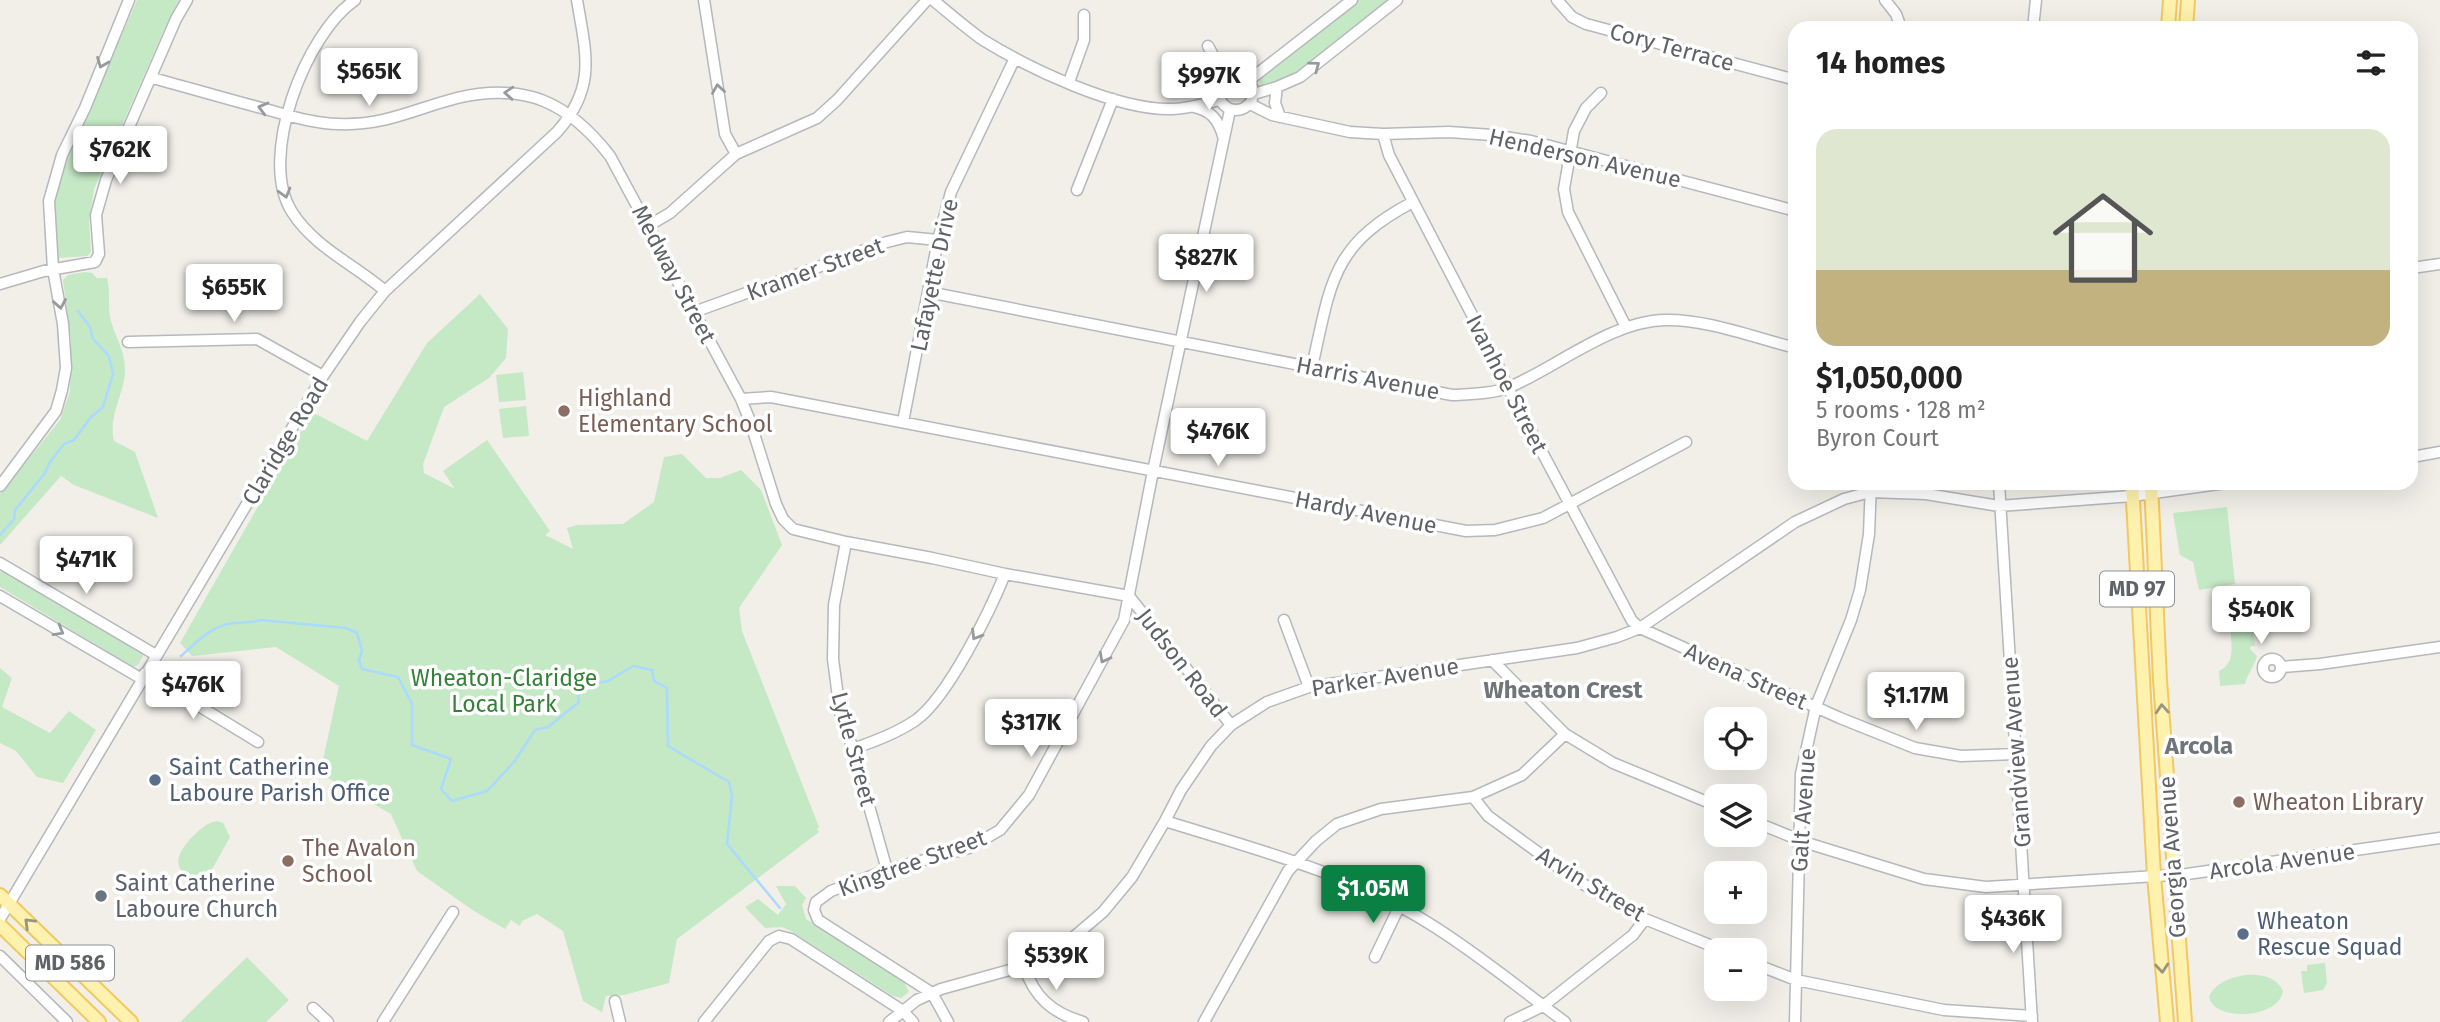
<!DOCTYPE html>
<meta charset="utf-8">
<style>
body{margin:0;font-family:"Fira Sans",sans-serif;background:#f2f2f2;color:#222;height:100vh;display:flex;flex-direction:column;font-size:26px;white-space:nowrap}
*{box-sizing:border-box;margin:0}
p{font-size:23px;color:#767676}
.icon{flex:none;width:38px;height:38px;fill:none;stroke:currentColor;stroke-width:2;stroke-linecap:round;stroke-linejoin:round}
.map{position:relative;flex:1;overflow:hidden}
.drawer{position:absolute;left:1788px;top:21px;width:630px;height:469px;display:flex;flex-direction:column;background:#fff;border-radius:21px;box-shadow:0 7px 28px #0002}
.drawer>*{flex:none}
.fabs{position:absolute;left:1704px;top:707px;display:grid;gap:14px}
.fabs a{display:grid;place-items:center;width:63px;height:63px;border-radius:14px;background:#fff;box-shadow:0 7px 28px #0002;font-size:35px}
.price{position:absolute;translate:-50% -60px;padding:0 16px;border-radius:7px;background:#fff;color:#222;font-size:23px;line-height:46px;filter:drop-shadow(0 2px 4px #0008)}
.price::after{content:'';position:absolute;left:50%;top:42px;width:21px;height:16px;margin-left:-10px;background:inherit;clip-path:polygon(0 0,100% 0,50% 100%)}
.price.active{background:#0b8043;color:#fff}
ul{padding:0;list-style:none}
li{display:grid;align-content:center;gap:14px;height:371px;padding:0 28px}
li+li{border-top:2px solid #e0e0e0}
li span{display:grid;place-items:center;height:217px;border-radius:21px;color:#555}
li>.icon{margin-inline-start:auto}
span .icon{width:126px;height:126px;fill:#fffc;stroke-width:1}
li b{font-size:30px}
h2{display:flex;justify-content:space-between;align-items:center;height:84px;padding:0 28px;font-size:30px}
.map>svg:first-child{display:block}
.green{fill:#c5e8c5}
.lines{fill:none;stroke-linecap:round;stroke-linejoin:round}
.stream{stroke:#aadaff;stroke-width:2.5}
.minor-casing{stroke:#b5b8bc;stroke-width:13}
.major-casing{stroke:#f2c960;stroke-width:16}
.minor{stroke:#fff;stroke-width:10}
.major{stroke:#fff2af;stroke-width:12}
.oneway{stroke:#979a9d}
.oneway2{stroke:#979581}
.education-dot{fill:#8d6e63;stroke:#fff;stroke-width:2.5}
.service-dot{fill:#5c6f8a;stroke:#fff;stroke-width:2.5}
.worship-dot{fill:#6b7280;stroke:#fff;stroke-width:2.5}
.labels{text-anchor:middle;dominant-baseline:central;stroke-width:7;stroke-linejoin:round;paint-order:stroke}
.shield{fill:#fff;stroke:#8f9295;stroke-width:2}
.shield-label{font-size:21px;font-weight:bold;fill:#5f6368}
.street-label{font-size:23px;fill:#5f6368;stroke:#fff}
.education-label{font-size:23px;fill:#785e54;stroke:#fff;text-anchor:start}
.park-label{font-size:23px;fill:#348238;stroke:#fff}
.service-label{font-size:23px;fill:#4e5e75;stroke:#fff;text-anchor:start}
.worship-label{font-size:23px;fill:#5b616d;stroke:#fff;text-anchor:start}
.neighbourhood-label{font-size:24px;font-weight:bold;fill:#70757a;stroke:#fff}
</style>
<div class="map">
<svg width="2440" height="1022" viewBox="0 0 2440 1022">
<rect width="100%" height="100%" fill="#f1efe8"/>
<path class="green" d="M137 0H179L166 25 94 189 89 222 91 252 87 256 58 258 55 198 64 168Z
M1359 0H1391L1294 76 1261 86 1259 78Z
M85 272 92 273 97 278H107C111 292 107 307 111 321 116 339 126 352 125 373 123 396 108 417 114 441L135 452 158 518 74 485 61 476 0 545V494L60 420 70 391 71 339 63 280 68 275Z
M480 294 508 329 506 358 489 378 444 407 423 464 424 473 455 489 443 471 487 440 550 531 545 535 573 549 567 528 577 525 623 524 654 502 664 457 682 454 706 478H720L741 470 761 490 782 545 739 608 742 631 819 827 817 829 819 832 677 939 669 983 624 995 606 996 602 1012 583 1001 563 931 537 914 522 921 520 926 511 920 505 929 474 911 417 871 408 851 402 847 404 843 391 814 328 778 329 774 321 769 339 686 276 647 192 656 180 643 312 412 367 441 427 343Z
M523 372 526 400 499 402 496 375Z
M526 406 529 436 503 438 499 409Z
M2227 507 2235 584 2199 590 2193 562 2180 555 2173 513Z
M6 570 142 650 144 654 138 665 133 667 0 587V572Z
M2244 609 2250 615 2255 646H2251L2250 649 2257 656C2254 667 2247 674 2245 684L2220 686 2219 671C2247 658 2215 618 2244 609Z
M0 668 12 678 2 707 50 733 69 711 96 730 63 783 37 777 16 751 0 743Z
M217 821 223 823 230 837 206 880 202 882C171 872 173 857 193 836 201 829 206 823 217 821Z
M776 886H795L806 898 802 905 806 919 903 980 909 992 901 998 891 995 791 931 782 927 765 928 745 907 758 899 778 915 786 904Z
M247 957 289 1000 266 1022H180Z
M2325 963 2327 983 2323 990 2304 993 2301 971H2307V965Z
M2245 975C2260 974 2276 976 2283 991 2279 1019 2214 1022 2209 997 2216 982 2230 978 2245 975Z"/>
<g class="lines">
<path class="stream" d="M0 535 14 519 15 510 45 473 50 462 64 444 74 440 91 417 103 407 113 374 109 356 93 339 90 327 78 311
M181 656C196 643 208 629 228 624 239 621 249 624 261 620L346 628 357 633 362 651 359 660 362 669 398 677 412 704V745L451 759 441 789 452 801 487 791 514 762 535 730 548 727 579 702 577 687 608 681 633 666 652 670 654 681 667 688 668 746 729 782 732 796 727 844 780 908"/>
<g class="minor-casing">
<path id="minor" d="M355 0C306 33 257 158 292 212 314 247 355 265 385 291
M704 0 725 134 736 154
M933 0C949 13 966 28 983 40 1030 69 1118 111 1173 109 1189 109 1204 103 1220 100
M1557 0 1572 17 1586 24 1796 80
M1885 0 1896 14 1901 28
M2033 28 2036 0
M1208 46 1226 79
M1219 93a17 17 0 1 1 34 0a17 17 0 1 1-34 0Z
M152 78C190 88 227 99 265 109 288 115 314 124 338 124 385 126 414 109 457 98 525 82 568 102 610 156L741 399 750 421 776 504 783 519 793 529 846 542 932 558 1005 574 1129 596
M1248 81 1352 0
M1069 82 1084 40V15
M1277 87 1275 103 1280 117
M1601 93 1586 108 1574 131 1564 189 1568 212 1626 327
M1254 94 1277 87 1300 77 1397 0
M1250 104 1272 115 1350 132 1383 134 1449 132 1492 135 1531 141 1796 211
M1194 107C1211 111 1218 119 1223 136
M1383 134 1389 155 1497 363 1508 388 1632 621 1640 628 1840 718 1915 748 1961 756 2016 754
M1077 190 1113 99
M648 226 670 213 736 154 817 118 837 100 927 0
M2412 268 2440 264
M0 284 44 271 95 262 99 254 96 215 106 180 176 19 187 0
M928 292 1452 395C1471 394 1492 394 1510 387 1558 366 1612 321 1665 320 1707 319 1755 338 1796 348
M694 312 887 242 907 237 938 240
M128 342 257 339 323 376
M1312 367C1331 283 1331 245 1413 202
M741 399 771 397 1466 531 1495 530 1543 518 1686 442
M903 422 938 240 951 192 1015 58
M2412 457 2440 452
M1999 483 2032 1022
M0 486 56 411 62 390 66 368 63 324 53 269 49 201 62 155 85 108 129 0
M846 542 834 605 833 659 840 712 853 749 887 870
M0 563 156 655
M0 596 142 679
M1129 596 1231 725
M1284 620 1309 687
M2263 668a9 9 0 1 1 18 0a9 9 0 1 1-18 0Z
M1492 660 1565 734 1613 763 1717 806
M2281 667 2320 664 2440 647
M145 673 258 742
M853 749C875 741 897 733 916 720 948 697 990 611 1005 574
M1473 797 1488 816 1576 880 1645 919 1722 950
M1165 821C1255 849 1349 873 1430 924 1477 953 1520 989 1565 1022
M1755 822 1807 843 1924 879 1986 887 2187 874 2440 838
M0 919 323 376 360 322 385 291 557 132C597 87 586 54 577 0
M0 956 67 1022
M1375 957 1399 907
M1755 964 1796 980 1944 1010 2032 1016
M1024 966C1034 997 1052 1013 1083 1022
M615 1001 620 1022
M313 1008 328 1022
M383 1022 453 912
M704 1022 769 941 779 936 791 939 903 1011 913 1022
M889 1022 917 1000 941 989 1024 966 1069 941 1103 912 1132 877 1165 821 1181 790 1211 746 1231 725 1267 702 1309 687 1577 648 1617 637 1640 628 1795 522 1844 499 1870 492 1926 494 1999 506 2132 496 2226 483
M948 1022 932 993 818 920 814 910 816 902 831 891 887 870 969 848 1000 830 1029 795 1124 620 1153 471 1230 110
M1204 1022 1288 871 1316 841 1337 824 1381 809 1473 797 1522 775 1565 734
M1510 1022 1543 1006 1633 935 1645 919
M1795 1022 1801 774 1816 706 1851 620 1860 590 1869 534 1871 483"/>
</g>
<g class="major-casing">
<path id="major" d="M2168 28 2170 0
M2186 28 2188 0
M2132 483 2154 876 2167 1022
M2151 483 2160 680 2185 1022
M0 895 131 1022
M0 925 99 1022"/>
</g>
<use href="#minor" class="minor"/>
<use href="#major" class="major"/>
</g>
<defs><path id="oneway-chevron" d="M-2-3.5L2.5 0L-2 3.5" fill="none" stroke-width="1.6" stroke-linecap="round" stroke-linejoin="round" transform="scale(1.75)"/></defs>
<g class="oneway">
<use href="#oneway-chevron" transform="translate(102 63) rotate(112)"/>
<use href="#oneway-chevron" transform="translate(1315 66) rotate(-37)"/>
<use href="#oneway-chevron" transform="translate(718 89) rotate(-99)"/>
<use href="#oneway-chevron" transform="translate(509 93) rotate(-176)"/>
<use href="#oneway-chevron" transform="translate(263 108) rotate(-165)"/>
<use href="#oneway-chevron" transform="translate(285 193) rotate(74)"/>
<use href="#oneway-chevron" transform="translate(60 304) rotate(80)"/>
<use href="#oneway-chevron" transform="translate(59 631) rotate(30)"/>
<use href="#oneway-chevron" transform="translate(976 635) rotate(121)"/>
<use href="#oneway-chevron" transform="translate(1104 658) rotate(118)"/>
</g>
<g class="oneway2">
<use href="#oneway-chevron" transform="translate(2162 709) rotate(-94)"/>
<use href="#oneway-chevron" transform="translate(29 923) rotate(-136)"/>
<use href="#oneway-chevron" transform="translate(2162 968) rotate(85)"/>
</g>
<g class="education-dot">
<circle cx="564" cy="411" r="7"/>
<circle cx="2239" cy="802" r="7"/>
<circle cx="288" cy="861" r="7"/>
</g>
<g class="service-dot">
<circle cx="155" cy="780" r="7"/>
<circle cx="2243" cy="934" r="7"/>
</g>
<circle class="worship-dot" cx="101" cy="896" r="7"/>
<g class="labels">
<g class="shield">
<rect x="2100" y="571.5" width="74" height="35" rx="5"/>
<rect x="26" y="945.5" width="88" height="35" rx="5"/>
</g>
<g class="shield-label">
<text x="2137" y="589">MD 97</text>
<text x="70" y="963">MD 586</text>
</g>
<g class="street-label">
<text transform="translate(1672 47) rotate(15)">Cory Terrace</text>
<text transform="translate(1585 158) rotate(13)">Henderson Avenue</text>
<text transform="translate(815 269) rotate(-20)">Kramer Street</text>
<text transform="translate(674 274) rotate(62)">Medway Street</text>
<text transform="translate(934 275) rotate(-78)">Lafayette Drive</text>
<text transform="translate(1368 378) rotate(11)">Harris Avenue</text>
<text transform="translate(1507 384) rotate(63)">Ivanhoe Street</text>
<text transform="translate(285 441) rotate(-59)">Claridge Road</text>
<text transform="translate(1366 512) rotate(11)">Hardy Avenue</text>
<text transform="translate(1182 663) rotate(52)">Judson Road</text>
<text transform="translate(1746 676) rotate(24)">Avena Street</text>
<text transform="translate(1385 677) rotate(-9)">Parker Avenue</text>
<text transform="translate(854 749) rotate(75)">Lytle Street</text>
<text transform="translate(2016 752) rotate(-94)">Grandview Avenue</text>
<text transform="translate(1803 810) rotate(-86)">Galt Avenue</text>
<text transform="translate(2172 857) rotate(-94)">Georgia Avenue</text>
<text transform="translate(2282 861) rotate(-8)">Arcola Avenue</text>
<text transform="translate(912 863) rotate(-20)">Kingtree Street</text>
<text transform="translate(1591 884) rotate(31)">Arvin Street</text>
</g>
<g class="education-label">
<text x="578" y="398">Highland<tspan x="578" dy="26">Elementary School</tspan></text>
<text x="2253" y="802">Wheaton Library</text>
<text x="302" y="848">The Avalon<tspan x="302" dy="26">School</tspan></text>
</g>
<g class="park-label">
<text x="504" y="678">Wheaton-Claridge<tspan x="504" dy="26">Local Park</tspan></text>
</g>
<g class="service-label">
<text x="169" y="767">Saint Catherine<tspan x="169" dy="26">Laboure Parish Office</tspan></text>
<text x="2257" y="921">Wheaton<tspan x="2257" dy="26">Rescue Squad</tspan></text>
</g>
<g class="worship-label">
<text x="115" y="883">Saint Catherine<tspan x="115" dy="26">Laboure Church</tspan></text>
</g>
<g class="neighbourhood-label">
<text x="1563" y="690">Wheaton Crest</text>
<text x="2199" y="746">Arcola</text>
</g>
</g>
</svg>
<div class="fabs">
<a><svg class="icon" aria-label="locate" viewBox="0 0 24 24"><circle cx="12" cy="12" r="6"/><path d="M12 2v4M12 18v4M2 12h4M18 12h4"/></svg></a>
<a><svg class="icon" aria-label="layers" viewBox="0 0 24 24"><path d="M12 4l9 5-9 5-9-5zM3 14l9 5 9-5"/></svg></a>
<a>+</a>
<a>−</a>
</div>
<b class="price" style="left:369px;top:108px">$565K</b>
<b class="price" style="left:1209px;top:112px">$997K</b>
<b class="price" style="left:120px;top:186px">$762K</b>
<b class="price" style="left:1206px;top:294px">$827K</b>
<b class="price" style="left:234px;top:324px">$655K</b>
<b class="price" style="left:1218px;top:468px">$476K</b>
<b class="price" style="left:86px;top:596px">$471K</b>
<b class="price" style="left:2261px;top:646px">$540K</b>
<b class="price" style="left:193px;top:721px">$476K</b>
<b class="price" style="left:1916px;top:732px">$1.17M</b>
<b class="price" style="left:1031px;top:759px">$317K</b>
<b class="price active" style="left:1373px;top:925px">$1.05M</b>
<b class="price" style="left:2013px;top:955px">$436K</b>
<b class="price" style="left:1056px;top:992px">$539K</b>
<section class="drawer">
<h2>14 homes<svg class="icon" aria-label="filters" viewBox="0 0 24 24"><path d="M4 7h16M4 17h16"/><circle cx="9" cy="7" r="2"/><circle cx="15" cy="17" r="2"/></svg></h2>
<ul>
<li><span style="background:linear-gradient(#dfe7d0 65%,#c2b280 0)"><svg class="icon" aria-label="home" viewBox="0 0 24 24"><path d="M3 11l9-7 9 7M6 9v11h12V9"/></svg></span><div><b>$1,050,000</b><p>5 rooms · 128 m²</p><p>Byron Court</p></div></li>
</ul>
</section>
</div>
